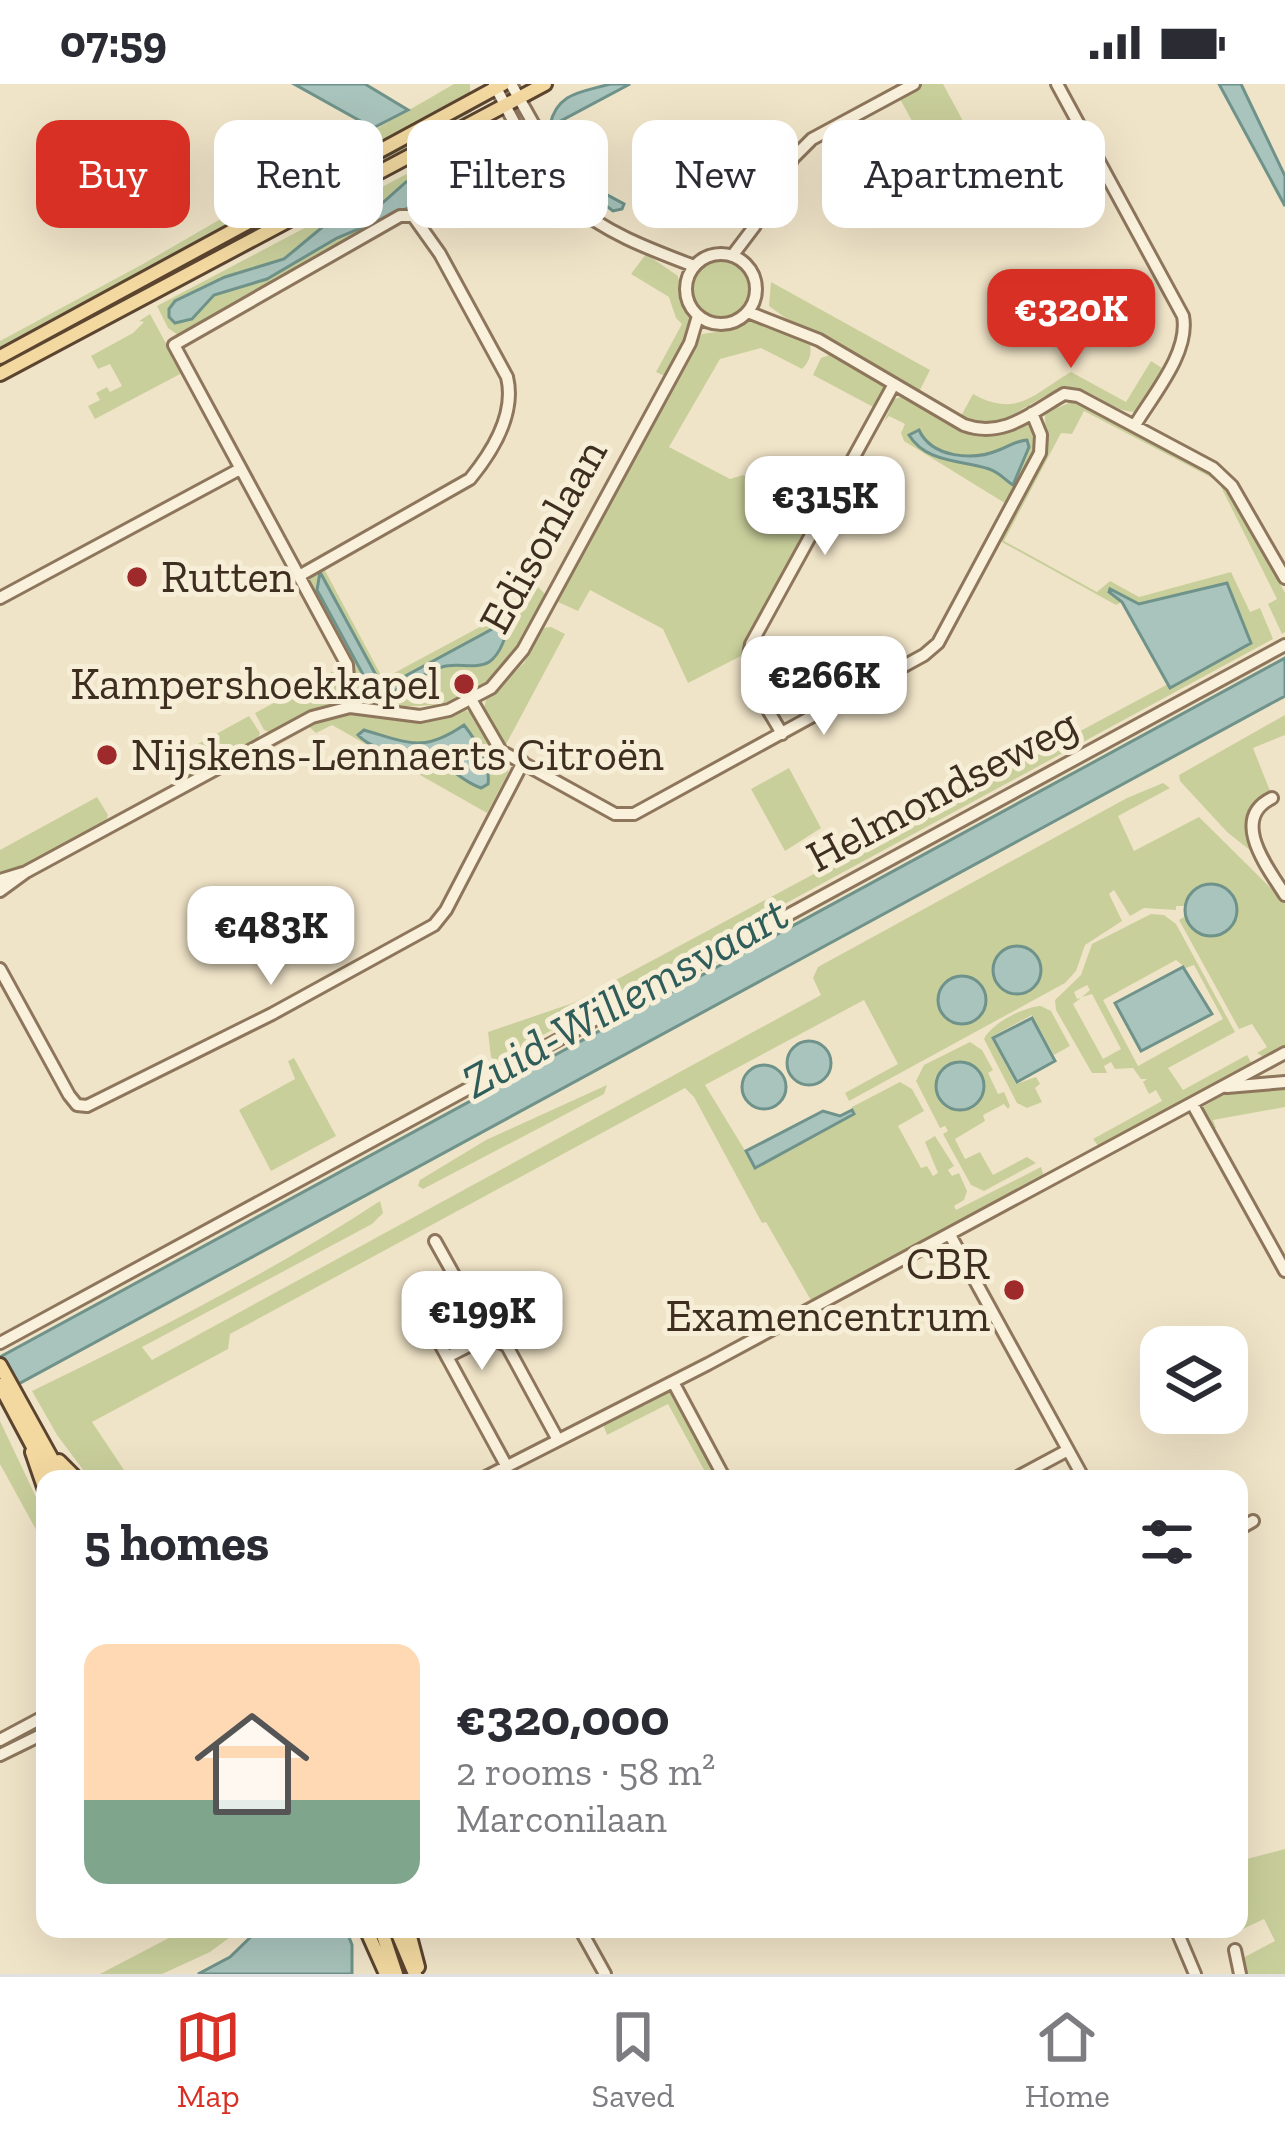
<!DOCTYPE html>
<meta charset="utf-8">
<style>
body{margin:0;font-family:"Zilla Slab",serif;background:#f2f2f3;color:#2b2b33;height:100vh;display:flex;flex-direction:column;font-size:45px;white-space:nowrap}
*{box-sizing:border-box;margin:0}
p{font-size:39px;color:#7c7c81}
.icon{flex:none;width:66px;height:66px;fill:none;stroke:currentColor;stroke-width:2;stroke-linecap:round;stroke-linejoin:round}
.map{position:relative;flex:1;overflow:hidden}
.drawer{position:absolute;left:36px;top:1386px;width:1212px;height:468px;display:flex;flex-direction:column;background:#fff;border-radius:24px;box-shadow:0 12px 48px #0002}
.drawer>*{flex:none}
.guide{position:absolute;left:36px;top:36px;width:1215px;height:108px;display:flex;gap:24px}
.controls{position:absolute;left:1140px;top:1242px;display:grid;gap:24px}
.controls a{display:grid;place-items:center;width:108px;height:108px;border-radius:24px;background:#fff;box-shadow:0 12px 48px #0002;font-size:60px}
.price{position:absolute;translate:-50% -102px;padding:0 27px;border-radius:24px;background:#fff;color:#222;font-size:39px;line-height:78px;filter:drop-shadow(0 3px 6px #0008)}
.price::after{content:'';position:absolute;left:50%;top:72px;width:36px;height:27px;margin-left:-18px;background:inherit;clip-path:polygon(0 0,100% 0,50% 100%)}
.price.current{background:#d93025;color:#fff}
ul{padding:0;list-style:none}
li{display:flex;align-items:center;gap:36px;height:300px;padding:0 48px}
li+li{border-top:3px solid #e1e1e2}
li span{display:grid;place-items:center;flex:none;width:336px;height:240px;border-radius:24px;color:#555}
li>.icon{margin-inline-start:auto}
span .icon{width:144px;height:144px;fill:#fffc;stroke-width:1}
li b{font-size:51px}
h2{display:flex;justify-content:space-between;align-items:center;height:144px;padding:0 48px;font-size:51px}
.tag{padding:0 42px;border-radius:24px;background:#fff;box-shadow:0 12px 48px #0002;font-size:42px;line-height:108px}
.tag.current{background:#d93025;color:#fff}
.status{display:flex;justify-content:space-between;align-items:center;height:84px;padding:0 60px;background:#fff;direction:ltr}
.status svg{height:33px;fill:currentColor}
.dock{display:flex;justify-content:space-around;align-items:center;height:168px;border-top:3px solid #e1e1e2;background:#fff;font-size:33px;color:#7c7c81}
.dock a{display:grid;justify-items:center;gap:6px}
.dock .current{color:#d93025}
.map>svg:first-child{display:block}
.green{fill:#c9cf9b;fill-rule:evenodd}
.water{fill:#a9c4bc;stroke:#6f938a;stroke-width:3}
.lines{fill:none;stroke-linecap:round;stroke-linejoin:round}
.minor-casing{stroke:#8d765c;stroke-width:16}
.major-casing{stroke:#5b4430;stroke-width:18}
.minor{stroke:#faf1dc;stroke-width:10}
.major{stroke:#f3d9a0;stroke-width:12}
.poi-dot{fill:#9e2a2b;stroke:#f7eed8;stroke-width:4.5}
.labels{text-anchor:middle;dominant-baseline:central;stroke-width:10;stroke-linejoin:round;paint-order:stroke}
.street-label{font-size:45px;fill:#3d2e20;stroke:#f7eed8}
.poi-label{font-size:45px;fill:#3d2e20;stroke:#f7eed8;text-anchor:start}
.water-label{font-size:48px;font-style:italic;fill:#2f5d5a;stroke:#f7eed8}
</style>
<div class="status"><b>07:59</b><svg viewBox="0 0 49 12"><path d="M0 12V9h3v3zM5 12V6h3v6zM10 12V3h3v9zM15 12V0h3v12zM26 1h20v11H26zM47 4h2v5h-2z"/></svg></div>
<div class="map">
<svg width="1285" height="1890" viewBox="0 0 1285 1890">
<rect width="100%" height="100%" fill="#f0e4c8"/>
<path class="green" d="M454 0H470V13L262 127 195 158 178 171 0 268V257L143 180Z
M923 0H943L983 74 944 96 899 13Z
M470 24 472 28 0 286V279Z
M486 48H504L552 112 522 130 475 105 421 132 400 131 185 248 178 251 168 244 157 222ZM482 60 511 64 522 84 535 92 531 119 526 123 479 101H462L337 154 248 201 214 211 197 231 169 234 175 217 237 188 284 175 331 136 369 131 406 98 454 83Z
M646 170 678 192 681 216 693 241 665 292 656 288 682 240 676 234 669 213 631 190Z
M719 175C742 177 762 199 747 222 716 270 653 189 719 175Z
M771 198 930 286 919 308 784 233 769 222Z
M150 230 182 289 95 335 88 322 100 316 96 309 107 303 110 308 122 302 110 280 98 285 91 272 133 249 144 238 139 237Z
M750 234 810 261C812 270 809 278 802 285L761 264 720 275 669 363 730 395 743 391 815 431 741 572 688 599 663 545 590 506 578 527 558 518 702 250 731 246Z
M829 271 884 302 885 310 877 325 813 291 821 274Z
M1151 277 1162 284 1136 328C1112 328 1095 306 1071 304 1049 303 1014 335 989 341L961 332 973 310C1017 334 1032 311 1071 288L1126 318Z
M901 313 982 353 1001 351 1025 340 1033 342 1039 363 1008 421 904 357 901 349 905 340 889 332 884 338 894 315Z
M1076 316 1208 386 1225 399 1285 509V548L1282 550 1268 520 1277 515 1218 397 1084 327 1072 350 1061 349 1004 457 1097 508 1110 497 1139 513 1231 488 1250 528 1260 524 1273 555 495 977 491 973 488 948 573 919 1168 600 1170 603 1227 499 1138 520 1109 509 1122 518 1116 521 1000 457 1046 371 1045 329Z
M321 479 383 595 530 516 538 503 546 511C497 610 471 631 359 619L309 502 310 488ZM321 490 383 604 506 551 493 576 483 581H446L377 610 372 607 317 506Z
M551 543 565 550 505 662 483 627 486 616 524 579 544 544Z
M341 583 344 610 339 616 272 649 264 646 255 629Z
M465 626 472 629 494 667 509 679 508 689 487 729 332 641 316 649 307 641C356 615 410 649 465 626ZM464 642 485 675 460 693 438 677 421 670 387 667 364 646C411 657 421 670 464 642Z
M1285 631V651L1253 664 1270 707C1241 722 1247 745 1256 771L1227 748 1180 697 1179 691Z
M249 632 260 649 257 657 181 698 165 678Z
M789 684 821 744 785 767 751 705Z
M1163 699 1170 704 1118 732 1134 767 1199 733 1285 818V966L1262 972 1257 969 1267 963 1252 940 1239 945 1179 836 1184 833V822H1176V826L1144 824 1130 832 1114 806 1109 810 1122 837 1085 861 1076 887 1065 899 849 1017 845 1009 898 980 864 916 705 1001 755 1083 853 1030 852 1023 900 998 912 1005 924 1027 898 1042 921 1084 927 1082 933 1092 938 1089 925 1058 935 1052 954 1082 948 1086 952 1092 959 1089 967 1107 964 1116 954 1122 956 1126 1041 1083 1044 1093 812 1218 766 1138 762 1139 694 1013 685 1004 230 1250 228 1265 92 1338 130 1395H90L57 1351 32 1307C150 1250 270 1189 380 1117L383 1129 372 1140 142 1263 152 1276 821 911 813 894 818 883 1127 714ZM1213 800 1233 810 1237 829 1227 847 1209 852 1191 842C1180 822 1190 802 1213 800ZM1016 862 1036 872 1040 882 1037 899 1025 909 1001 905C992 894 990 882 999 870Z
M97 713 108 731 106 738 0 794V766Z
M1151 830 1164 831 1176 840 1235 948 1168 984 1183 1006 1247 971 1252 980 1099 1063 1093 1055 1162 1017 1156 1006 1149 1010 1143 998 1147 995H1141L1133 984 1115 985 1111 978 1104 982 1107 989H1092L1056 926 1055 916 1081 891 1092 860ZM1176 876 1186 884 1194 881 1223 935 1138 982 1103 916ZM1087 901 1090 906 1082 913 1092 910 1121 965 1103 975 1073 920 1081 914 1077 915 1074 908Z
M1041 922 1051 927 1070 962 1054 971 1032 931 991 953 1016 1000 1036 993 1040 1000 1035 1004 1042 1018 1027 1024 1017 1019 984 955C992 939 1023 923 1041 922Z
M970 958 982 966 993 986 988 989 998 1010 1004 1008 1010 1022 1008 1025 1004 1020 983 1031 985 1037 955 1055 965 1075 980 1068 993 1091 1027 1073 1036 1079 984 1107 971 1101 943 1050 948 1047 945 1042 940 1044 916 997 924 981ZM946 982H972L983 996V1006L974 1021 954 1025 939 1013 937 995Z
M294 974 336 1052 271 1087 239 1026 295 995 288 977Z
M607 1001 604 1010 423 1105 418 1102 420 1096 486 1056Z
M1285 1001V1023L1213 1036 1216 1044 1209 1045 1201 1024 1231 1006Z
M665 1306H673L720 1395H709L668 1320 607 1351 603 1340 606 1336 640 1318 645 1322Z
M0 1337 45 1432V1462L0 1380Z
M1285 1765V1890H1244L1241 1875 1275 1857 1264 1835 1230 1851 1228 1845H1239V1777Z
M186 1845H241L210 1868 162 1890H100Z"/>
<path class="water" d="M294 0H365L408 26 373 44Z
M610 0H630L557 39 589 101 624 120 622 125 613 127 589 109 550 41C557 8 583 8 610 0Z
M1219 0H1241L1285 92V122Z
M502 53 522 84 537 98 534 114 526 123 520 124 479 101H462L337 154 267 195 214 211 192 235 175 239 169 233V225L175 217 225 193 284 175 331 136 369 131 406 98 454 83 486 57Z
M919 346C932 374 973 377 999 366 1010 362 1015 357 1027 356L1029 363 1013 401C1005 396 999 388 989 385 961 376 926 379 909 351Z
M320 488 383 604 509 536C507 550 501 570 489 578 476 586 456 578 442 583 418 589 396 616 372 607L317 506Z
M1227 499 1251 559 1170 604 1122 518 1109 508 1110 505 1139 520Z
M1285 574V612L0 1310V1273Z
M464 641C475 655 491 680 488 700L481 704C462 698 449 681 431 674 406 664 378 672 358 651L364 646C409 659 423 669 464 641Z
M1185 826a26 26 0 1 1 52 0a26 26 0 1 1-52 0Z
M993 886a24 24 0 1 1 48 0a24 24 0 1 1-48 0Z
M1183 883 1212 930 1141 967 1115 919Z
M938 916a24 24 0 1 1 48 0a24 24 0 1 1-48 0Z
M1032 934 1055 977 1017 998 993 954Z
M787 979a22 22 0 1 1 44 0a22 22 0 1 1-44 0Z
M936 1002a24 24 0 1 1 48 0a24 24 0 1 1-48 0Z
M742 1003a22 22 0 1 1 44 0a22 22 0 1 1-44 0Z
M852 1026 854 1030 755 1084 746 1067 823 1027 840 1032Z
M259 1845H346L352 1861V1890H198L230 1873Z"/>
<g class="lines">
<g class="minor-casing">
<path id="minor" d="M494 0C515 39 536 88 570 118 605 149 652 166 694 182
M511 0 565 96 569 115
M1057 0 1183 232C1190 268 1153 311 1135 341
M686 205a35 35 0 1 1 70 0a35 35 0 1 1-70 0Z
M732 172 754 143 793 74 812 55 914 0
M748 228 819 256 964 341C1003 355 1031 329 1064 310L1078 312 1213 384 1232 402 1285 494
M299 492 470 395C493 367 516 330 507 293L440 170 413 132H400L174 261 347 581 350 623
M0 514 240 385
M472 617 501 667 615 730H634L924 571 938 559 1040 369 1041 351 1032 329
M782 650C767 622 743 594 751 560L894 300
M1272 714C1229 735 1268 784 1285 811
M0 796 23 789
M0 807 26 788 312 633 350 623 420 632 449 626 491 604 523 566 690 259 698 232
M0 885 69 1011 77 1021 87 1022 272 930 434 841 446 826 523 678
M1227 1003 1285 998
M1193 1021 1285 1187
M950 1151 1084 1395
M435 1157 488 1252 507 1262 558 1356
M421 1225 506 1381
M0 1259 1285 561
M447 1273 488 1252
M673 1298 725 1395
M482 1395 708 1280 1285 969
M1014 1395 1068 1366
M1239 1445 1253 1437
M0 1656 45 1632
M0 1671 45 1649
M580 1845 605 1890
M1176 1845 1195 1890
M1235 1866 1240 1890"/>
</g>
<g class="major-casing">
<path id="major" d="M0 273 503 0
M0 290 545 0
M0 1281 63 1395
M0 1301 50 1395
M32 1368 45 1406
M59 1377 77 1395
M366 1845 386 1890
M381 1845 396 1890
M396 1845 415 1890
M408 1845 418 1883"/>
</g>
<use href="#minor" class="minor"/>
<use href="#major" class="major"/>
</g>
<g class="poi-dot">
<circle cx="137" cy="493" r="12"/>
<circle cx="464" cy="600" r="12"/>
<circle cx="107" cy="671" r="12"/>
<circle cx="1014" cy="1206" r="12"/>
</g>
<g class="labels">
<g class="street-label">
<text transform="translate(543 452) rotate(-61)">Edisonlaan</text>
<text transform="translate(942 706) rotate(-28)">Helmondseweg</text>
</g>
<g class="poi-label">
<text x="161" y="493">Rutten</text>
<text x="440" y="600" text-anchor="end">Kampershoekkapel</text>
<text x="131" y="671">Nijskens-Lennaerts Citroën</text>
<text x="990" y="1180" text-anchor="end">CBR<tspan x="990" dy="52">Examencentrum</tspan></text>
</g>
<g class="water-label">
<text transform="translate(625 913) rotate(-29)">Zuid-Willemsvaart</text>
</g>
</g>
</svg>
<div class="controls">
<a><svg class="icon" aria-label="layers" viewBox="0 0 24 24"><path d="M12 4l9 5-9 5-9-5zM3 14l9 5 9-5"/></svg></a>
</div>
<b class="price current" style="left:1071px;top:287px">€320K</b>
<b class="price" style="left:825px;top:474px">€315K</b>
<b class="price" style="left:824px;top:654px">€266K</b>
<b class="price" style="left:271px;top:904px">€483K</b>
<b class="price" style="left:482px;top:1289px">€199K</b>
<div class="guide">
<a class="tag current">Buy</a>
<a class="tag">Rent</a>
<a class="tag">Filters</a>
<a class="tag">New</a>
<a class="tag">Apartment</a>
</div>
<section class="drawer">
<h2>5 homes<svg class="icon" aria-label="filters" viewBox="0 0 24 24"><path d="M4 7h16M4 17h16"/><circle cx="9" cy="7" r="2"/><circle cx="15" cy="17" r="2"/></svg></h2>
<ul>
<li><span style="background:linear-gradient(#ffd9b3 65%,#7fa58c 0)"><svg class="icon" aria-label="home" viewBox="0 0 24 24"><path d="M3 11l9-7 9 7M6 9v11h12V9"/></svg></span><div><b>€320,000</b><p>2 rooms · 58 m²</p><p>Marconilaan</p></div></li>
</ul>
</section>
</div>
<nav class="dock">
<a class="current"><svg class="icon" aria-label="map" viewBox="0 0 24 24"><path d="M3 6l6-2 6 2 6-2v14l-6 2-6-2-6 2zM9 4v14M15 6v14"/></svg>Map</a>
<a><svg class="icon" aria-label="saved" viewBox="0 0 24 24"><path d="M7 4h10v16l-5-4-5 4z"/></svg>Saved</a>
<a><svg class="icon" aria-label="home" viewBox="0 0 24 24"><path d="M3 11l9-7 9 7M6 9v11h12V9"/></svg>Home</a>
</nav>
